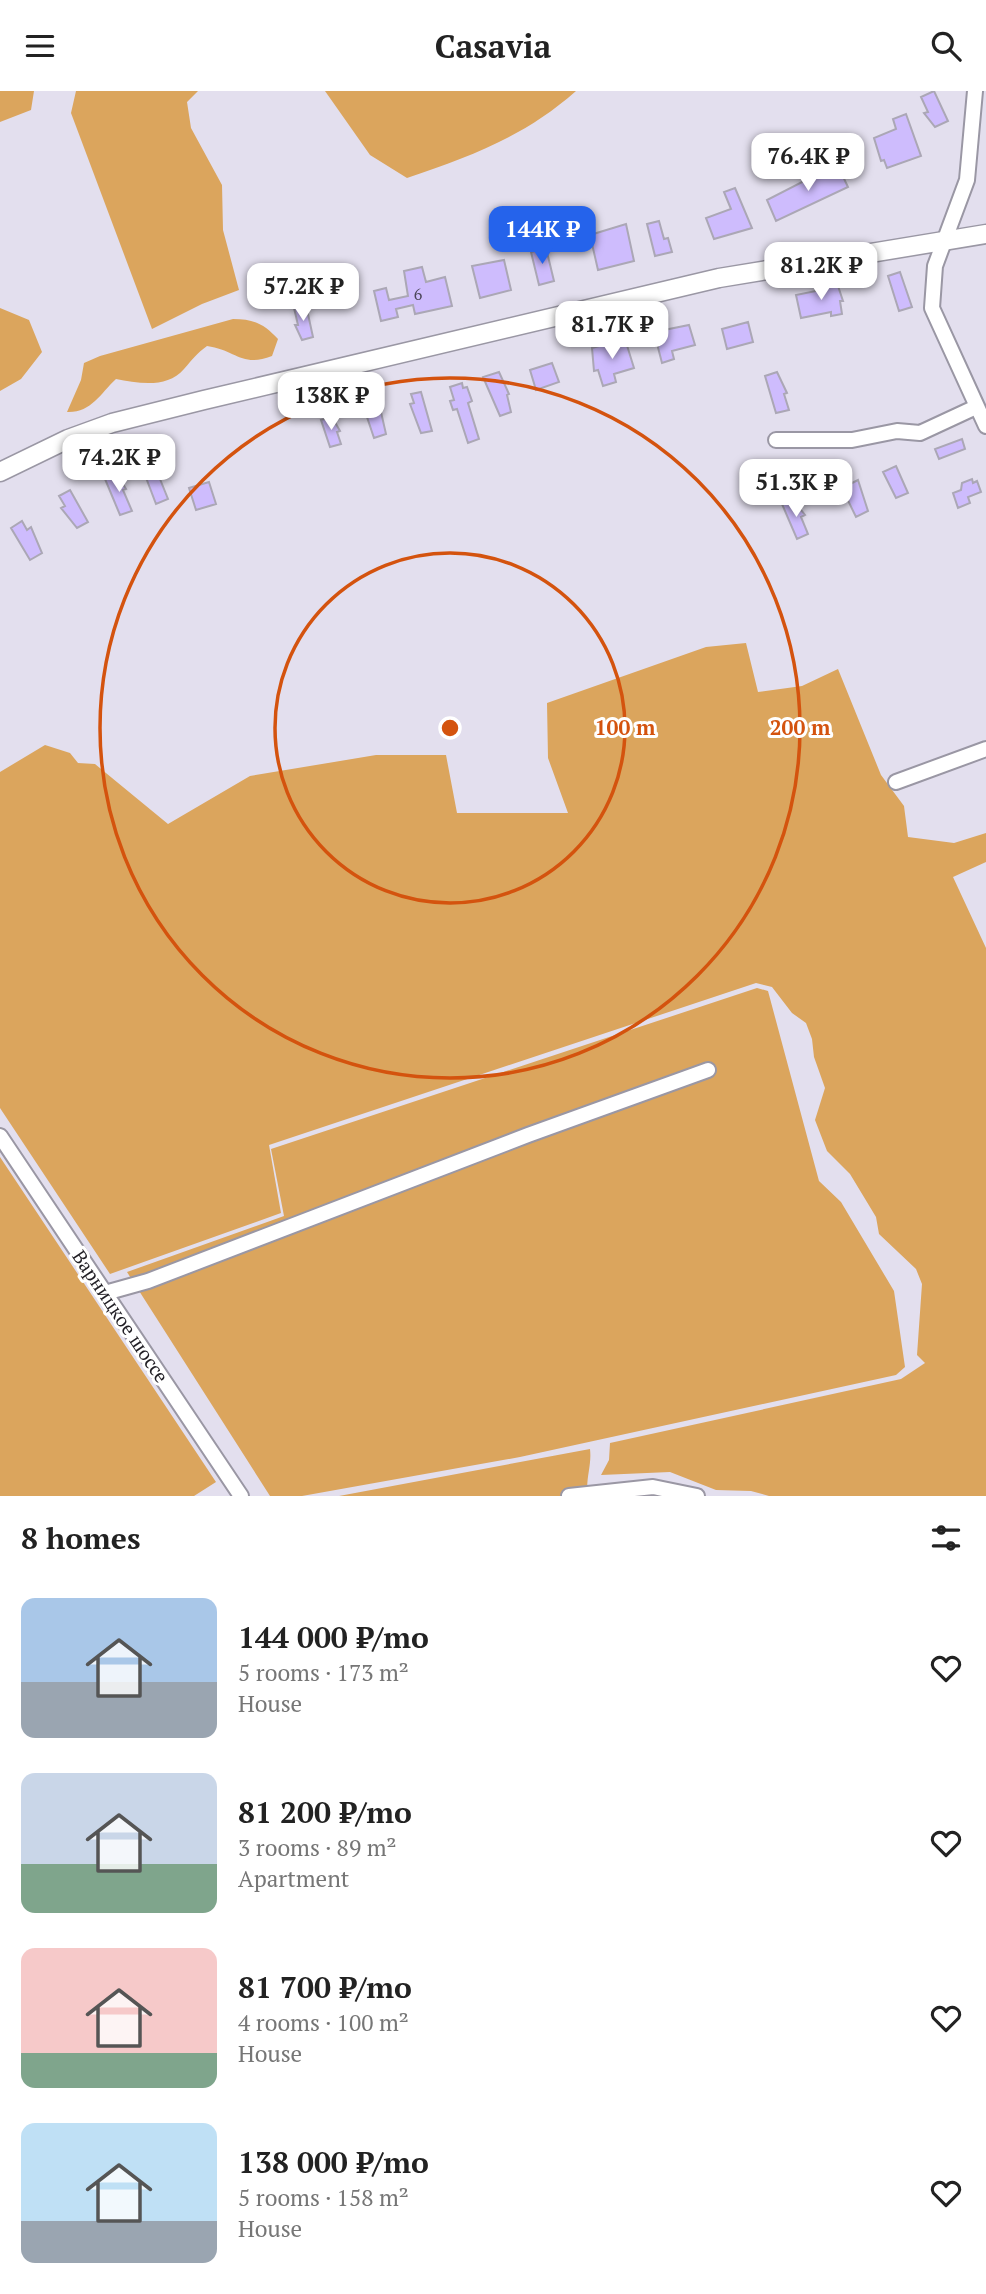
<!DOCTYPE html>
<meta charset="utf-8">
<style>
body{margin:0;font-family:"PT Serif",serif;background:#f6f6f6;color:#222;height:100vh;display:flex;flex-direction:column;font-size:26px;white-space:nowrap}
*{box-sizing:border-box;margin:0}
p{font-size:23px;color:#767676}
.icon{flex:none;width:38px;height:38px;fill:none;stroke:currentColor;stroke-width:2;stroke-linecap:round;stroke-linejoin:round}
.map{position:relative;height:1405px;overflow:hidden}
.details{display:flex;flex-direction:column;background:#fff;flex:1}
.details>*{flex:none}
.price{position:absolute;translate:-50% -60px;padding:0 16px;border-radius:14px;background:#fff;color:#222;font-size:23px;line-height:46px;filter:drop-shadow(0 2px 4px #0008)}
.price::after{content:'';position:absolute;left:50%;top:42px;width:21px;height:16px;margin-left:-10px;background:inherit;clip-path:polygon(0 0,100% 0,50% 100%)}
.price.on{background:#2563eb;color:#fff}
ul{padding:0;list-style:none}
li{display:flex;align-items:center;gap:21px;height:175px;padding:0 21px}
li span{display:grid;place-items:center;flex:none;width:196px;height:140px;border-radius:14px;color:#555}
li>.icon{margin-inline-start:auto}
span .icon{width:84px;height:84px;fill:#fffc;stroke-width:1}
li b{font-size:30px}
h2{display:flex;justify-content:space-between;align-items:center;height:84px;padding:0 21px;font-size:30px}
header{display:flex;justify-content:space-between;align-items:center;height:91px;padding:0 21px;background:#fff;font-size:32px;font-weight:700}
.map>svg:first-child{display:block}
.green{fill:#dba55d}
.building{fill:#cebcfd;stroke:#aba7b5;stroke-width:2}
.lines{fill:none;stroke-linecap:round;stroke-linejoin:round}
.minor-casing{stroke:#9a97a4;stroke-width:18}
.major-casing{stroke:#9a97a4;stroke-width:21}
.minor{stroke:#fff;stroke-width:14}
.major{stroke:#fff;stroke-width:18}
.ring{fill:none;stroke:#d4530e;stroke-width:3.5}
.labels{text-anchor:middle;dominant-baseline:central;stroke-width:6;stroke-linejoin:round;paint-order:stroke}
.number-label{font-size:16px;fill:#4c465a}
.street-label{font-size:19px;fill:#201e24;stroke:#fff}
.centre{fill:#d4530e;stroke:#fff;stroke-width:3.5}
.ring-label{font-size:21px;text-anchor:middle;font-weight:bold;fill:#d4530e;stroke:#fff;stroke-width:6;stroke-linejoin:round;paint-order:stroke}
</style>
<header><svg class="icon" aria-label="menu" viewBox="0 0 24 24"><path d="M4 6h16M4 12h16M4 18h16"/></svg>Casavia<svg class="icon" aria-label="search" viewBox="0 0 24 24"><circle cx="10" cy="10" r="6"/><path d="M15 15l6 6"/></svg></header>
<div class="map">
<svg width="986" height="1405" viewBox="0 0 986 1405">
<rect width="100%" height="100%" fill="#e3dfee"/>
<path class="green" d="M0 0H34L31 19 0 31Z
M76 0H198L187 11 191 37 222 94 223 139 239 199 202 213 152 238 71 22Z
M325 0H576C524 46 471 65 407 87L370 64Z
M0 217 29 229 42 261 21 288 0 300Z
M233 228C254 228 264 233 278 248L272 265C242 277 236 259 207 255 197 262 192 269 184 278 167 298 138 292 116 288 100 303 91 322 67 321L81 289 84 272 100 265Z
M746 552 758 601 802 595 838 578 881 684 904 715 908 746 954 752 986 742V771L953 786 986 857V1405H769L751 1400 716 1399 670 1381 601 1384 609 1369 610 1352 901 1288 925 1272 917 1264 922 1193 916 1178 879 1143 876 1126 850 1083 827 1060 815 1029 825 997 814 966 812 948 806 932 792 922 772 896 756 892 269 1054 281 1122 110 1183 0 1017V681L45 654 70 662 78 672 95 673 168 733 250 685 376 664H446L457 722H568L548 667 547 612 706 556Z
M757 897 768 900 819 1090 841 1111 894 1200 905 1276 896 1284 520 1366 302 1405H270L127 1181 284 1125 271 1058Z
M0 1066 216 1391 194 1405H0Z
M590 1358C592 1375 585 1388 588 1405H339Z"/>
<path class="building" d="M934 0 948 30 935 36 924 22 928 21 921 6Z
M906 23 921 65 887 77 884 69 881 70 874 47 896 38 893 28Z
M837 73 848 96 776 130 767 109Z
M735 97 752 137 714 148 706 127 731 118 724 101Z
M659 130 664 148 668 147 672 161 655 165 647 133Z
M626 133 634 170 598 179 590 144Z
M546 157 554 190 539 194 531 161Z
M504 169 511 199 480 207 472 175Z
M422 176 426 191 445 186 452 215 415 223 413 214 396 218 398 226 381 230 374 200 386 197 389 209 408 205 404 180Z
M900 181 912 216 899 220 888 185Z
M837 192 843 210H840L842 223 831 225V221L801 227 796 204 826 198V194Z
M306 214 313 246 302 249 295 234H298L294 217Z
M748 231 753 251 727 258 722 238Z
M689 234 695 254 672 260 674 268 662 272 654 241Z
M625 248 634 277 614 283 616 291 603 295 598 279 594 280 592 257Z
M552 272 559 291 536 299 530 279Z
M499 281 509 303 507 304 511 321 500 325 483 286Z
M777 281 787 302 784 303 789 319 776 322 765 285Z
M462 292 463 297 467 296 472 310 468 312 479 348 468 352 457 318 453 319 450 310 454 309 450 296Z
M421 301 432 340 421 342 410 313 414 312 411 303Z
M375 313 378 322 381 321 386 343 374 347 364 317Z
M332 326 340 340 337 341 341 353 330 356 321 329Z
M962 348 965 358 939 368 935 358Z
M154 371 156 377 160 376 164 386 160 388 168 408 156 413 142 376Z
M896 375 908 402 896 407 883 381Z
M117 383 126 398 123 399 132 420 120 424 105 388Z
M972 388 973 392 977 390 981 401 968 406 970 412 958 417 953 402 961 399 962 392Z
M858 389 868 420 856 426 842 397Z
M209 391 216 413 196 419 189 397Z
M70 399 88 431 77 437 61 417 65 415 59 405Z
M793 409 805 424 801 426 808 443 797 448 782 413Z
M22 430 27 439 31 436 42 462 30 469 11 437Z"/>
<g class="lines">
<g class="minor-casing">
<path id="minor" d="M975 0 967 89 935 175 932 217 986 335
M776 349H852L897 340 920 342 976 316
M896 691 986 658
M0 1045 241 1405
M105 1202 148 1190 528 1044 708 979
M569 1405 653 1396 697 1405"/>
</g>
<g class="major-casing">
<path id="major" d="M0 381 68 348 112 332 204 309 719 187 986 143"/>
</g>
<use href="#minor" class="minor"/>
<use href="#major" class="major"/>
</g>
<g class="ring">
<circle cx="450" cy="637" r="175"/>
<circle cx="450" cy="637" r="350"/>
</g>
<g class="labels">
<g class="number-label">
<text x="418" y="203">6</text>
</g>
<g class="street-label">
<text transform="translate(121 1225) rotate(56)">Варницкое шоссе</text>
</g>
</g>
<circle cx="450" cy="637" r="10" class="centre"/>
<g class="ring-label">
<text x="625" y="644">100 m</text>
<text x="800" y="644">200 m</text>
</g>
</svg>
<b class="price" style="left:808px;top:102px">76.4K ₽</b>
<b class="price on" style="left:542px;top:175px">144K ₽</b>
<b class="price" style="left:821px;top:211px">81.2K ₽</b>
<b class="price" style="left:303px;top:232px">57.2K ₽</b>
<b class="price" style="left:612px;top:270px">81.7K ₽</b>
<b class="price" style="left:331px;top:341px">138K ₽</b>
<b class="price" style="left:119px;top:403px">74.2K ₽</b>
<b class="price" style="left:796px;top:428px">51.3K ₽</b>
</div>
<section class="details">
<h2>8 homes<svg class="icon" aria-label="filters" viewBox="0 0 24 24"><path d="M4 7h16M4 17h16"/><circle cx="9" cy="7" r="2"/><circle cx="15" cy="17" r="2"/></svg></h2>
<ul>
<li><span style="background:linear-gradient(#a9c7e8 60%,#9aa5b1 0)"><svg class="icon" aria-label="home" viewBox="0 0 24 24"><path d="M3 11l9-7 9 7M6 9v11h12V9"/></svg></span><div><b>144 000 ₽/mo</b><p>5 rooms · 173 m²</p><p>House</p></div><svg class="icon" aria-label="heart" viewBox="0 0 24 24"><path d="M12 20l-8-8c-3-5 5-10 8-4 3-6 11-1 8 4z"/></svg></li>
<li><span style="background:linear-gradient(#c9d6e8 65%,#7fa58c 0)"><svg class="icon" aria-label="home" viewBox="0 0 24 24"><path d="M3 11l9-7 9 7M6 9v11h12V9"/></svg></span><div><b>81 200 ₽/mo</b><p>3 rooms · 89 m²</p><p>Apartment</p></div><svg class="icon" aria-label="heart" viewBox="0 0 24 24"><path d="M12 20l-8-8c-3-5 5-10 8-4 3-6 11-1 8 4z"/></svg></li>
<li><span style="background:linear-gradient(#f6c9c9 75%,#7fa58c 0)"><svg class="icon" aria-label="home" viewBox="0 0 24 24"><path d="M3 11l9-7 9 7M6 9v11h12V9"/></svg></span><div><b>81 700 ₽/mo</b><p>4 rooms · 100 m²</p><p>House</p></div><svg class="icon" aria-label="heart" viewBox="0 0 24 24"><path d="M12 20l-8-8c-3-5 5-10 8-4 3-6 11-1 8 4z"/></svg></li>
<li><span style="background:linear-gradient(#bfe0f5 70%,#9aa5b1 0)"><svg class="icon" aria-label="home" viewBox="0 0 24 24"><path d="M3 11l9-7 9 7M6 9v11h12V9"/></svg></span><div><b>138 000 ₽/mo</b><p>5 rooms · 158 m²</p><p>House</p></div><svg class="icon" aria-label="heart" viewBox="0 0 24 24"><path d="M12 20l-8-8c-3-5 5-10 8-4 3-6 11-1 8 4z"/></svg></li>
</ul>
</section>
